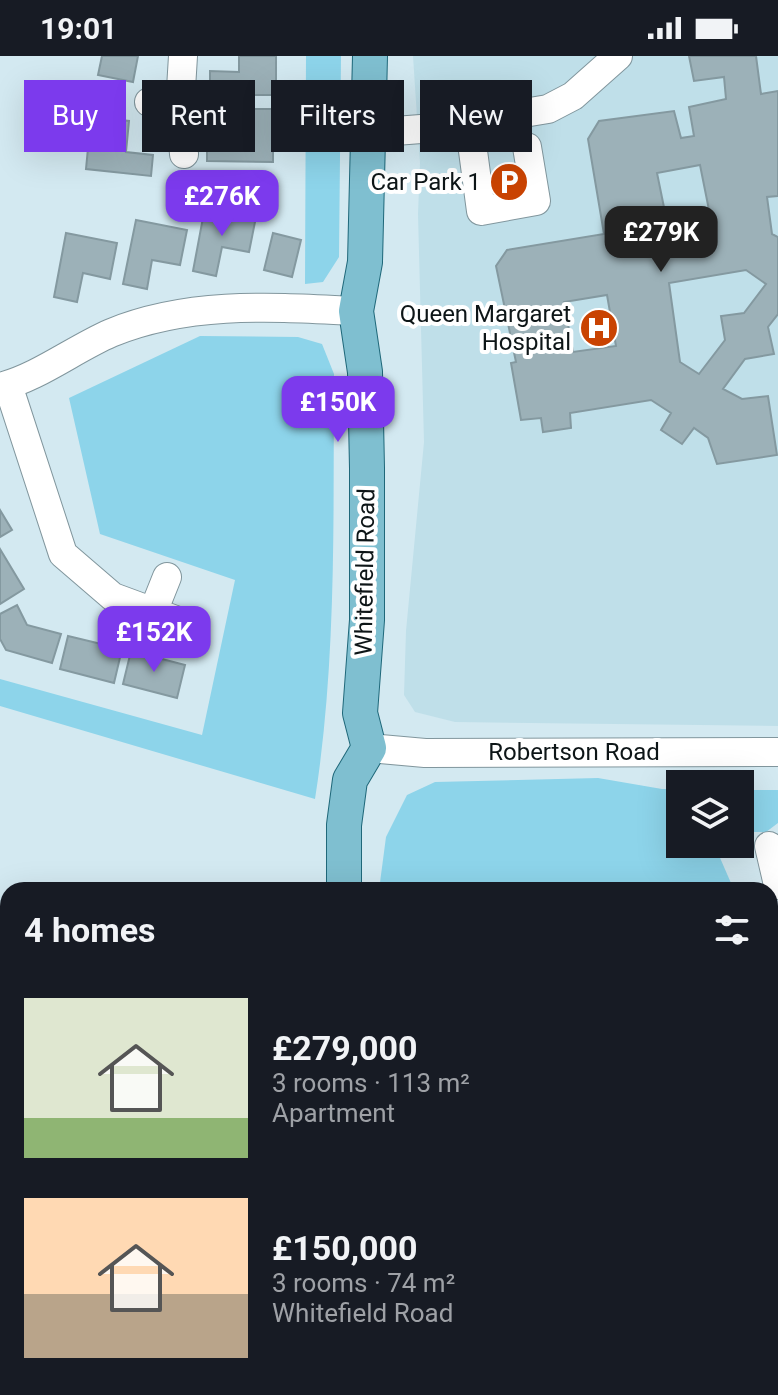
<!DOCTYPE html>
<meta charset="utf-8">
<style>
body{margin:0;font-family:Roboto,sans-serif;background:#20242c;color:#f1f3f6;height:100vh;display:flex;flex-direction:column;font-size:30px;white-space:nowrap}
*{box-sizing:border-box;margin:0}
p{font-size:26px;color:#9ea1a6}
.icon{flex:none;width:44px;height:44px;fill:none;stroke:currentColor;stroke-width:2;stroke-linecap:round;stroke-linejoin:round}
.map{position:relative;flex:1;overflow:hidden}
.drawer{position:absolute;left:0px;top:826px;width:778px;height:514px;display:flex;flex-direction:column;background:#171b24;border-radius:24px 24px 0 0;box-shadow:0 8px 32px #0002}
.drawer>*{flex:none}
.hud{position:absolute;left:24px;top:24px;width:730px;height:72px;display:flex;gap:16px}
.buttons{position:absolute;left:666px;top:714px;display:grid;gap:16px}
.buttons a{display:grid;place-items:center;width:88px;height:88px;border-radius:0px;background:#171b24;box-shadow:0 8px 32px #0002;font-size:40px}
.price{position:absolute;translate:-50% -68px;padding:0 18px;border-radius:16px;background:#7c3aed;color:#fff;font-size:26px;line-height:52px;filter:drop-shadow(0 2px 4px #0008)}
.price::after{content:'';position:absolute;left:50%;top:48px;width:24px;height:18px;margin-left:-12px;background:inherit;clip-path:polygon(0 0,100% 0,50% 100%)}
.price.on{background:#222;color:#fff}
ul{padding:0;list-style:none}
li{display:flex;align-items:center;gap:24px;height:200px;padding:0 24px}
li span{display:grid;place-items:center;flex:none;width:224px;height:160px;border-radius:0px;color:#555}
li>.icon{margin-inline-start:auto}
span .icon{width:96px;height:96px;fill:#fffc;stroke-width:1}
li b{font-size:34px}
h2{display:flex;justify-content:space-between;align-items:center;height:96px;padding:0 24px;font-size:34px}
.tag{padding:0 28px;border-radius:0px;background:#171b24;box-shadow:0 8px 32px #0002;font-size:28px;line-height:72px}
.tag.on{background:#7c3aed;color:#fff}
.status{display:flex;justify-content:space-between;align-items:center;height:56px;padding:0 40px;background:#171b24;direction:ltr}
.status svg{height:22px;fill:currentColor}
.map>svg:first-child{display:block}
.built{fill:#bfdfe9}
.green{fill:#8dd4ea}
.building{fill:#9cb1b8;stroke:#8499a0;stroke-width:2;fill-rule:evenodd}
.lines{fill:none;stroke-linecap:round;stroke-linejoin:round}
.minor-casing{stroke:#81969d;stroke-width:30}
.major-casing{stroke:#1f687a;stroke-width:36}
.minor{stroke:#fff;stroke-width:28}
.major{stroke:#7fbfd0;stroke-width:34}
.labels{text-anchor:middle;dominant-baseline:central;stroke-width:8;stroke-linejoin:round;paint-order:stroke}
.poi-label{font-size:24px;fill:#0d1517;stroke:#fff;text-anchor:end}
.street-label{font-size:24px;fill:#0d1517;stroke:#fff}
</style>
<div class="status"><b>19:01</b><svg viewBox="0 0 49 12"><path d="M0 12V9h3v3zM5 12V6h3v6zM10 12V3h3v9zM15 12V0h3v12zM26 1h20v11H26zM47 4h2v5h-2z"/></svg></div>
<div class="map">
<svg width="778" height="1339" viewBox="0 0 778 1339">
<rect width="100%" height="100%" fill="#d3e9f1"/>
<path class="built" d="M413 0H778V670L455 666 415 656 404 639 406 575 424 386 418 158 420 107Z"/>
<path class="green" d="M306 0H341L339 201 323 226 305 228Z
M200 280 298 281 322 288 334 318C333 459 337 603 315 743L0 650V623L202 679 235 524 100 478 69 342Z
M598 722 662 733H680V788H714L734 834H379L386 781 407 739 435 726Z
M740 734H778V767L766 776H740Z
M770 903 778 915V1339H518L506 1332H770Z"/>
<path class="building" d="M102 0H138L133 26 98 19Z
M239 0H276V39H210V15L239 16Z
M689 0H756L761 38 778 35V140L767 141 772 178 778 181V258L768 271 774 298 745 303 723 333 742 343 768 340 777 399 717 408 708 382 694 372 682 388 661 374 671 357 651 344 570 357 571 372 543 376 541 362 521 364 511 307 516 306 496 210 507 194 604 178 588 83 599 65 674 55 681 82 694 80 689 51 726 43 724 21 694 25ZM700 109 710 159 667 166 657 117ZM746 214 766 228 744 257 721 260 725 284 699 318 680 306 669 227ZM607 239 616 290 573 296 564 246Z
M237 53H273V106L207 105V82H236Z
M91 61 129 65 126 96 153 99 151 120 86 113Z
M205 151 256 161 249 196 222 191 216 220 193 215Z
M136 164 187 174 180 209 152 204 147 233 123 228Z
M66 177 117 187 110 223 83 217 77 246 54 241Z
M273 177 301 184 292 221 264 214Z
M0 454 12 474 0 481Z
M0 493 24 533 0 548Z
M17 549 27 569 61 578 52 607 6 594 0 583V558Z
M68 580 122 593 114 627 60 613Z
M131 595 185 609 177 642 123 628Z
M261 1332H350L349 1339H276L261 1335Z"/>
<g class="lines">
<g class="minor-casing">
<path id="minor" d="M183 0 180 49 184 98
M149 46 180 49
M469 65 481 155 536 145 527 91
M369 77 434 72 548 53 573 40 618 0
M8 329 63 498 113 541 189 569
M0 331C39 321 74 293 111 277 189 245 273 251 356 255
M153 556 167 521
M369 692 425 697 778 696
M769 790 778 829"/>
</g>
<g class="major-casing">
<path id="major" d="M344 834V769L350 724 369 692 360 657 367 564V412L365 316 356 255 365 206 370 0
M457 1332 459 1339"/>
</g>
<use href="#minor" class="minor"/>
<use href="#major" class="major"/>
</g>
<defs>
<g id="parking-disc" transform="scale(2)"><circle r="9.5" fill="#c94302" stroke="#fff"/><path d="M-3.5-5.5H1a3.5 3.5 0 0 1 0 7H-1V5.5H-3.5ZM-1-3.4V-.6H.8a1.4 1.4 0 0 0 0-2.8Z" fill="#fff"/></g>
<g id="hospital-disc" transform="scale(2)"><circle r="9.5" fill="#c94302" stroke="#fff"/><path d="M-5-5h3v3.5h4V-5h3V5h-3V1.5h-4V5h-3Z" fill="#fff"/></g>
</defs>
<g fill-rule="evenodd">
<use href="#parking-disc" x="509" y="126"/>
<use href="#hospital-disc" x="599" y="272"/>
</g>
<g class="labels">
<g class="poi-label">
<text x="481" y="126">Car Park 1</text>
<text x="571" y="258">Queen Margaret<tspan x="571" dy="28">Hospital</tspan></text>
</g>
<g class="street-label">
<text transform="translate(365 516) rotate(-89)">Whitefield Road</text>
<text x="574" y="696">Robertson Road</text>
</g>
</g>
</svg>
<div class="buttons">
<a><svg class="icon" aria-label="layers" viewBox="0 0 24 24"><path d="M12 4l9 5-9 5-9-5zM3 14l9 5 9-5"/></svg></a>
</div>
<b class="price" style="left:222px;top:182px">£276K</b>
<b class="price on" style="left:661px;top:218px">£279K</b>
<b class="price" style="left:338px;top:388px">£150K</b>
<b class="price" style="left:154px;top:618px">£152K</b>
<div class="hud">
<a class="tag on">Buy</a>
<a class="tag">Rent</a>
<a class="tag">Filters</a>
<a class="tag">New</a>
</div>
<section class="drawer">
<h2>4 homes<svg class="icon" aria-label="filters" viewBox="0 0 24 24"><path d="M4 7h16M4 17h16"/><circle cx="9" cy="7" r="2"/><circle cx="15" cy="17" r="2"/></svg></h2>
<ul>
<li><span style="background:linear-gradient(#dfe7d0 75%,#8fb573 0)"><svg class="icon" aria-label="home" viewBox="0 0 24 24"><path d="M3 11l9-7 9 7M6 9v11h12V9"/></svg></span><div><b>£279,000</b><p>3 rooms · 113 m²</p><p>Apartment</p></div></li>
<li><span style="background:linear-gradient(#ffd9b3 60%,#b9a48a 0)"><svg class="icon" aria-label="home" viewBox="0 0 24 24"><path d="M3 11l9-7 9 7M6 9v11h12V9"/></svg></span><div><b>£150,000</b><p>3 rooms · 74 m²</p><p>Whitefield Road</p></div></li>
</ul>
</section>
</div>
